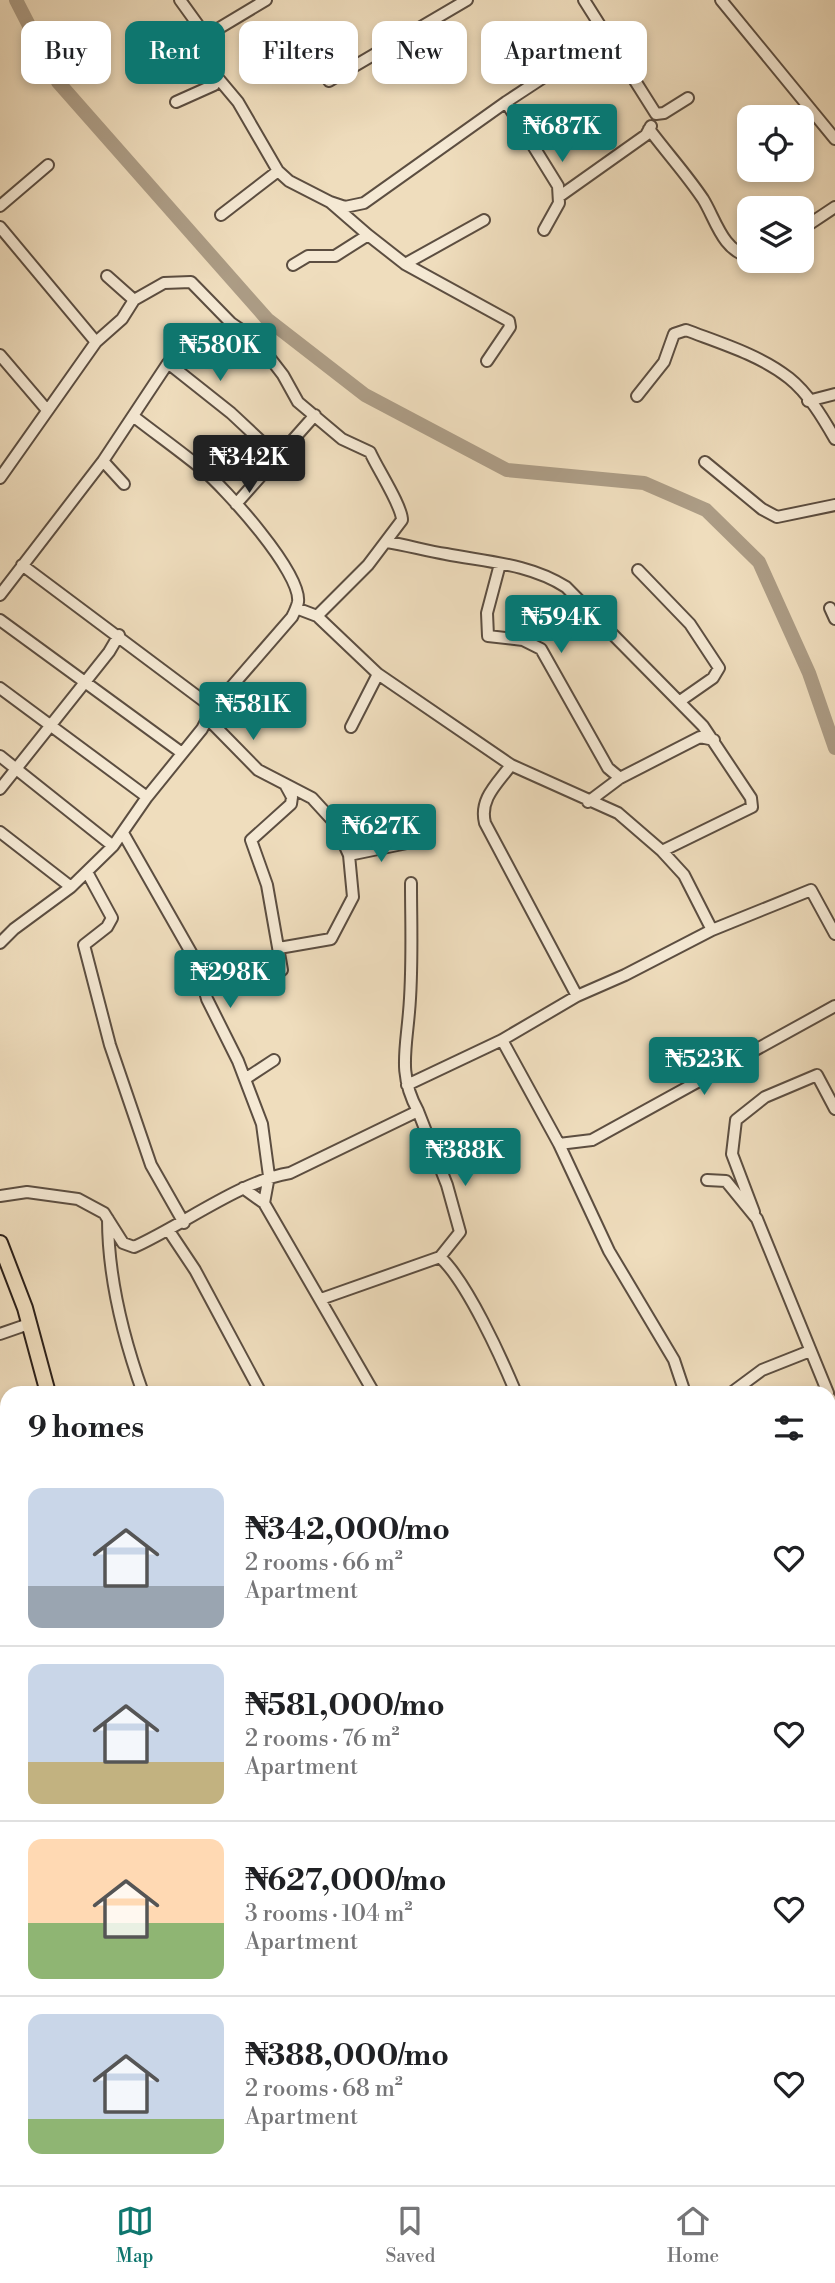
<!DOCTYPE html>
<meta charset="utf-8">
<style>
body{margin:0;font-family:"Libre Bodoni",serif;background:#f6f6f6;color:#202124;height:100vh;display:flex;flex-direction:column;font-size:26px;white-space:nowrap}
*{box-sizing:border-box;margin:0}
p{font-size:23px;color:#757577}
.icon{flex:none;width:38px;height:38px;fill:none;stroke:currentColor;stroke-width:2;stroke-linecap:round;stroke-linejoin:round}
.map{position:relative;flex:1;overflow:hidden}
.drawer{position:absolute;left:0px;top:1386px;width:836px;height:800px;display:flex;flex-direction:column;background:#fff;border-radius:21px 21px 0 0;box-shadow:0 4px 10px #0003}
.drawer>*{flex:none}
.hud{position:absolute;left:21px;top:21px;width:794px;height:63px;display:flex;gap:14px}
.fabs{position:absolute;left:737px;top:105px;display:grid;gap:14px}
.fabs a{display:grid;place-items:center;width:77px;height:77px;border-radius:14px;background:#fff;box-shadow:0 4px 10px #0003;font-size:35px}
.price{position:absolute;translate:-50% -60px;padding:0 16px;border-radius:7px;background:#0f766e;color:#fff;font-size:23px;line-height:46px;filter:drop-shadow(0 2px 4px #0008)}
.price::after{content:'';position:absolute;left:50%;top:42px;width:21px;height:16px;margin-left:-10px;background:inherit;clip-path:polygon(0 0,100% 0,50% 100%)}
.price.selected{background:#222;color:#fff}
ul{padding:0;list-style:none}
li{display:flex;align-items:center;gap:21px;height:175px;padding:0 28px}
li+li{border-top:2px solid #e0e0e0}
li span{display:grid;place-items:center;flex:none;width:196px;height:140px;border-radius:14px;color:#555}
li>.icon{margin-inline-start:auto}
span .icon{width:84px;height:84px;fill:#fffc;stroke-width:1}
li b{font-size:30px}
h2{display:flex;justify-content:space-between;align-items:center;height:84px;padding:0 28px;font-size:30px}
.chip{padding:0 24px;border-radius:14px;background:#fff;box-shadow:0 4px 10px #0003;font-size:24px;line-height:63px}
.chip.selected{background:#0f766e;color:#fff}
.tabs{display:flex;justify-content:space-around;align-items:center;height:98px;border-top:2px solid #e0e0e0;background:#fff;font-size:19px;color:#757577}
.tabs a{display:grid;justify-items:center;gap:4px}
.tabs .selected{color:#0f766e}
.map>svg:first-child{display:block}
.lines{fill:none;stroke-linecap:round;stroke-linejoin:round}
.river{stroke:#ac9c85;stroke-width:14}
.minor-casing{stroke:#5c4e41;stroke-width:14}
.major-casing{stroke:#2b1f18;stroke-width:18}
.minor{stroke:#f5e9d4;stroke-width:10}
.major{stroke:#efddbd;stroke-width:14}
</style>
<div class="map">
<svg width="835" height="2185" viewBox="0 0 835 2185">
<rect width="100%" height="100%" fill="#efddbd"/>
<filter id="stains"><feTurbulence type="fractalNoise" baseFrequency=".00286" numOctaves="4"/><feColorMatrix values="0 0 0 0 .2 0 0 0 0 .09 0 0 0 0 .02 0 0 0 .5 -.17"/></filter>
<radialGradient id="worn" r=".72"><stop offset=".6" stop-color="#630" stop-opacity="0"/><stop offset="1" stop-color="#630" stop-opacity=".3"/></radialGradient>
<g class="lines">
<path class="river" d="M16 0 58 82 267 319 365 395 507 470 644 483 706 510 759 562 809 673 835 748
M830 1668 835 1667
M698 2179 705 2185"/>
<g class="minor-casing">
<path id="minor" d="M180 0 206 36 266 0
M584 0 656 114 664 113 688 98
M721 0 835 139
M206 36 217 65V77L238 102 278 171 289 181 330 202 368 235
M329 81 467 0
M176 102 214 85 217 77
M506 102 558 186 559 203 544 230
M649 129C667 153 687 175 703 199 715 218 723 252 749 256
M560 196 646 135 651 126
M330 202 345 207 364 203 506 102 605 37
M0 206 48 165
M221 215 278 171
M0 227 96 342
M802 229 835 207
M405 264 484 220
M293 265 308 256H335L368 235 405 264 509 321 510 327 487 361
M134 300 164 283 191 282 231 323 256 340 283 375 298 402 342 439 370 452C377 468 402 506 402 520L368 565 317 616
M0 355 47 410
M637 396 664 362 674 334 686 330C720 343 760 355 789 378 808 393 823 418 835 439
M808 401 835 394
M103 461 124 484
M705 462 762 509 777 517 835 505
M0 478 96 342 122 319 134 300 107 276
M236 504 315 415
M387 542C407 545 426 551 446 554 488 562 530 564 566 587L703 726 751 798 752 807 662 851
M500 564 487 613 488 636 523 640 541 649 608 768 620 778
M22 565 213 708
M638 570 690 624 719 668 713 678 680 701
M0 595 103 461 168 363 231 413 278 457
M296 608 317 616 378 674 511 765 618 813 662 851 684 875 712 930
M830 608 835 619
M0 620 182 753
M0 688 147 797
M207 718 258 770 312 798 334 822 349 855 353 897 331 939 279 948
M351 727 378 674
M0 756 113 846
M511 765C497 784 479 799 485 823L577 996
M0 789 109 652 119 635
M588 802 620 778 700 737 714 740
M0 832 71 887
M123 833 197 963 207 999 238 1061 262 1124 269 1176 264 1203
M349 855 407 843
M87 872 112 918 107 927 84 945 110 1045 151 1165 184 1223
M0 943 14 929 71 887 113 846 147 797 202 729 213 708 292 617C294 613 297 607 298 602 302 573 225 488 202 469 180 451 156 434 133 416
M282 970 267 885 251 840 291 804 292 797 286 786
M502 1040 559 1144 609 1251 674 1360 685 1393
M245 1079 274 1060
M407 1085 502 1040 577 996 625 975 712 930 811 890 835 934
M559 1144 592 1140 835 1006
M707 1180 726 1181 757 1219 828 1393
M243 1188 264 1203 374 1393
M0 1196 27 1192 78 1199 104 1213 123 1243 134 1247C183 1225 240 1181 290 1173L418 1111C398 1075 406 1050 409 1012 413 969 411 925 411 883
M754 1212 732 1154 736 1120 765 1097 817 1075 835 1109
M108 1219C108 1278 123 1337 143 1393
M169 1231 195 1270 261 1393
M440 1257C467 1282 501 1357 516 1393
M321 1299 440 1257 460 1232 447 1185 418 1111
M0 1334 23 1326
M731 1393 762 1370 810 1351
M830 1398 835 1410
M0 1425 7 1424
M830 1510 835 1508
M0 1630 7 1629
M830 1763 835 1761
M0 1826 7 1825
M830 1842 835 1846
M0 2056 7 2055
M0 2175 7 2171
M131 2185 146 2179"/>
</g>
<g class="major-casing">
<path id="major" d="M0 1243 25 1308 48 1393
M207 2179 208 2185
M219 2179 220 2185"/>
</g>
<use href="#minor" class="minor"/>
<use href="#major" class="major"/>
</g>
<rect width="100%" height="100%" filter="url(#stains)"/>
<rect width="100%" height="100%" fill="url(#worn)"/>
</svg>
<div class="fabs">
<a><svg class="icon" aria-label="locate" viewBox="0 0 24 24"><circle cx="12" cy="12" r="6"/><path d="M12 2v4M12 18v4M2 12h4M18 12h4"/></svg></a>
<a><svg class="icon" aria-label="layers" viewBox="0 0 24 24"><path d="M12 4l9 5-9 5-9-5zM3 14l9 5 9-5"/></svg></a>
</div>
<b class="price" style="left:562px;top:164px">₦687K</b>
<b class="price" style="left:220px;top:383px">₦580K</b>
<b class="price selected" style="left:249px;top:495px">₦342K</b>
<b class="price" style="left:561px;top:655px">₦594K</b>
<b class="price" style="left:253px;top:742px">₦581K</b>
<b class="price" style="left:381px;top:864px">₦627K</b>
<b class="price" style="left:230px;top:1010px">₦298K</b>
<b class="price" style="left:704px;top:1097px">₦523K</b>
<b class="price" style="left:465px;top:1188px">₦388K</b>
<div class="hud">
<a class="chip">Buy</a>
<a class="chip selected">Rent</a>
<a class="chip">Filters</a>
<a class="chip">New</a>
<a class="chip">Apartment</a>
</div>
<section class="drawer">
<h2>9 homes<svg class="icon" aria-label="filters" viewBox="0 0 24 24"><path d="M4 7h16M4 17h16"/><circle cx="9" cy="7" r="2"/><circle cx="15" cy="17" r="2"/></svg></h2>
<ul>
<li><span style="background:linear-gradient(#c9d6e8 70%,#9aa5b1 0)"><svg class="icon" aria-label="home" viewBox="0 0 24 24"><path d="M3 11l9-7 9 7M6 9v11h12V9"/></svg></span><div><b>₦342,000/mo</b><p>2 rooms · 66 m²</p><p>Apartment</p></div><svg class="icon" aria-label="heart" viewBox="0 0 24 24"><path d="M12 20l-8-8c-3-5 5-10 8-4 3-6 11-1 8 4z"/></svg></li>
<li><span style="background:linear-gradient(#c9d6e8 70%,#c2b280 0)"><svg class="icon" aria-label="home" viewBox="0 0 24 24"><path d="M3 11l9-7 9 7M6 9v11h12V9"/></svg></span><div><b>₦581,000/mo</b><p>2 rooms · 76 m²</p><p>Apartment</p></div><svg class="icon" aria-label="heart" viewBox="0 0 24 24"><path d="M12 20l-8-8c-3-5 5-10 8-4 3-6 11-1 8 4z"/></svg></li>
<li><span style="background:linear-gradient(#ffd9b3 60%,#8fb573 0)"><svg class="icon" aria-label="home" viewBox="0 0 24 24"><path d="M3 11l9-7 9 7M6 9v11h12V9"/></svg></span><div><b>₦627,000/mo</b><p>3 rooms · 104 m²</p><p>Apartment</p></div><svg class="icon" aria-label="heart" viewBox="0 0 24 24"><path d="M12 20l-8-8c-3-5 5-10 8-4 3-6 11-1 8 4z"/></svg></li>
<li><span style="background:linear-gradient(#c9d6e8 75%,#8fb573 0)"><svg class="icon" aria-label="home" viewBox="0 0 24 24"><path d="M3 11l9-7 9 7M6 9v11h12V9"/></svg></span><div><b>₦388,000/mo</b><p>2 rooms · 68 m²</p><p>Apartment</p></div><svg class="icon" aria-label="heart" viewBox="0 0 24 24"><path d="M12 20l-8-8c-3-5 5-10 8-4 3-6 11-1 8 4z"/></svg></li>
</ul>
</section>
</div>
<nav class="tabs">
<a class="selected"><svg class="icon" aria-label="map" viewBox="0 0 24 24"><path d="M3 6l6-2 6 2 6-2v14l-6 2-6-2-6 2zM9 4v14M15 6v14"/></svg>Map</a>
<a><svg class="icon" aria-label="saved" viewBox="0 0 24 24"><path d="M7 4h10v16l-5-4-5 4z"/></svg>Saved</a>
<a><svg class="icon" aria-label="home" viewBox="0 0 24 24"><path d="M3 11l9-7 9 7M6 9v11h12V9"/></svg>Home</a>
</nav>
